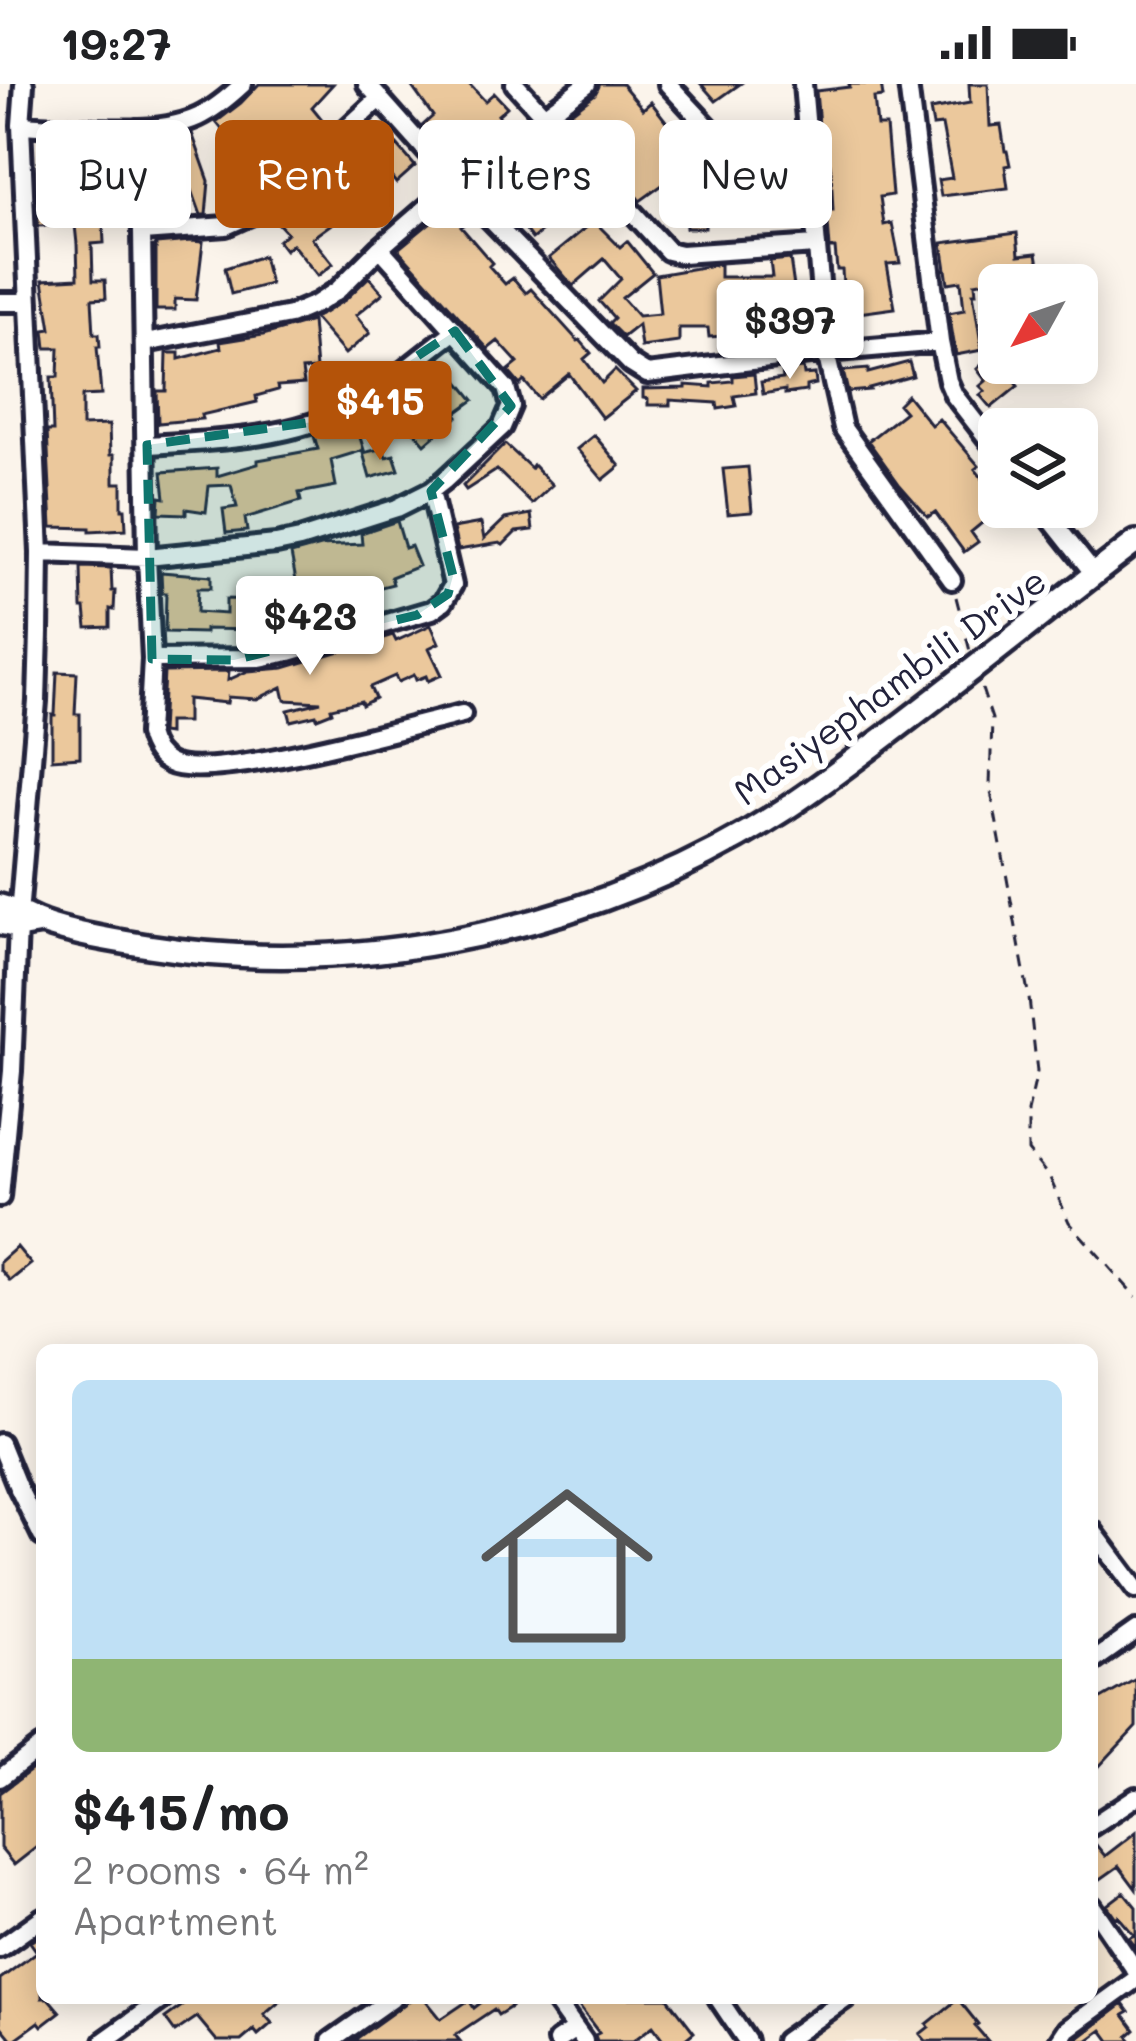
<!DOCTYPE html>
<meta charset="utf-8">
<style>
body{margin:0;font-family:Mali,sans-serif;background:#f6f6f6;color:#202124;height:100vh;display:flex;flex-direction:column;font-size:45px;white-space:nowrap}
*{box-sizing:border-box;margin:0}
p{font-size:39px;color:#757577}
.icon{flex:none;width:66px;height:66px;fill:none;stroke:currentColor;stroke-width:2;stroke-linecap:round;stroke-linejoin:round}
.map{position:relative;flex:1;overflow:hidden}
.sheet{position:absolute;left:36px;top:1260px;width:1062px;height:660px;display:flex;flex-direction:column;background:#fff;border-radius:18px;box-shadow:0 6px 30px #0003}
.sheet>*{flex:none}
.top-card{position:absolute;left:36px;top:36px;width:1065px;height:108px;display:flex;gap:24px}
.needle{width:78px;rotate:230deg}
.buttons{position:absolute;left:978px;top:180px;display:grid;gap:24px}
.buttons a{display:grid;place-items:center;width:120px;height:120px;border-radius:18px;background:#fff;box-shadow:0 6px 30px #0003;font-size:60px}
.price{position:absolute;translate:-50% -102px;padding:0 27px;border-radius:12px;background:#fff;color:#222;font-size:39px;line-height:78px;filter:drop-shadow(0 3px 6px #0008)}
.price::after{content:'';position:absolute;left:50%;top:72px;width:36px;height:27px;margin-left:-18px;background:inherit;clip-path:polygon(0 0,100% 0,50% 100%)}
.price.on{background:#b45309;color:#fff}
ul{padding:0;list-style:none}
li{display:grid;align-content:center;gap:24px;height:636px;padding:0 36px}
li span{display:grid;place-items:center;height:372px;border-radius:18px;color:#555}
li>.icon{margin-inline-start:auto}
span .icon{width:216px;height:216px;fill:#fffc;stroke-width:1}
li b{font-size:51px}
.chip{padding:0 42px;border-radius:18px;background:#fff;box-shadow:0 6px 30px #0003;font-size:42px;line-height:108px}
.chip.on{background:#b45309;color:#fff}
.status{display:flex;justify-content:space-between;align-items:center;height:84px;padding:0 60px;background:#fff;direction:ltr}
.status svg{height:33px;fill:currentColor}
.map>svg:first-child{display:block}
.built{fill:#f6e7d3}
.building{fill:#ebc89c;stroke:#22223b;stroke-width:3}
.lines{fill:none;stroke-linecap:round;stroke-linejoin:round}
.minor-casing{stroke:#22223b;stroke-width:26}
.major-casing{stroke:#22223b;stroke-width:30}
.path{stroke:#22223b;stroke-width:3;stroke-dasharray:12 9;stroke-linecap:butt}
.minor{stroke:#fff;stroke-width:16}
.major{stroke:#fff;stroke-width:21}
.marked{fill:#0f766e;fill-opacity:0.2;stroke:#0f766e;stroke-width:9;stroke-dasharray:24 15;stroke-linejoin:round}
.labels{text-anchor:middle;dominant-baseline:central;stroke-width:12;stroke-linejoin:round;paint-order:stroke}
.street-label{font-size:36px;fill:#22223b;stroke:#fff}
</style>
<div class="status"><b>19:27</b><svg viewBox="0 0 49 12"><path d="M0 12V9h3v3zM5 12V6h3v6zM10 12V3h3v9zM15 12V0h3v12zM26 1h20v11H26zM47 4h2v5h-2z"/></svg></div>
<div class="map">
<svg width="1136" height="1957" viewBox="0 0 1136 1957">
<rect width="100%" height="100%" fill="#fbf4eb"/>
<filter id="ink" filterUnits="userSpaceOnUse"><feTurbulence type="fractalNoise" baseFrequency=".00833" numOctaves="2"/><feDisplacementMap in="SourceGraphic" scale="24" xChannelSelector="R" yChannelSelector="G"/><feConvolveMatrix kernelMatrix="1 2 1 2 8 2 1 2 1" color-interpolation-filters="sRGB"/></filter>
<g filter="url(#ink)">
<path class="built" d="M1092 1837 1129 1890 1047 1954 1048 1957H801L861 1914H1092Z"/>
<path class="building" d="M259 0H333L312 23 325 39 314 48 305 38 249 87 229 63 233 59 216 38 241 19Z
M410 0H469L485 17 494 9 507 23 498 31 516 53 522 47 538 65 547 57 557 68 545 79 573 113 548 131 554 138 532 155 519 138 517 140 490 109 496 104 475 80 468 87 441 51 435 57 422 42 433 32Z
M600 0H622L643 25 651 18 679 54 676 57 693 79 640 117 623 93 620 95 607 77 605 79 566 32 595 10Z
M701 0H740L716 17Z
M849 0H881L883 13 874 14 877 42H886L892 111 880 113 884 141 892 139 900 179 887 180 895 224 836 232 835 218 844 217 842 186H837L835 164H830L827 127H833L831 86 827 64 821 65 816 7 850 3Z
M969 0H988L990 42 1001 41 1005 67H1007L1010 81 1005 82 1008 104 941 112 938 96 952 94 942 41 933 42 930 26 970 19Z
M192 49 209 97 206 131H201L179 70 174 125 154 123 157 80 154 57Z
M375 50 389 68 397 61 415 82 396 99 388 89 370 114 375 120 362 130 356 122 312 154 333 180 318 192 292 160 285 166 278 157 287 149 277 138 296 121 291 114 332 77 336 81Z
M72 57 97 58 98 75H110L111 102H101L104 159 92 160 93 196H105L106 214 92 215 94 250H99L100 263H97L101 311 82 312V342L109 341 110 371H114V399H122V425H125L126 445 90 447V444L52 443 47 347H53L51 293H58L59 264H46L44 246 51 245 43 196 78 194 77 160 75 141 38 142V127H40L39 105H46L44 87 68 85 67 76H72Z
M778 71 780 123H755L756 134 705 139V144H686L685 116 715 114 713 83 734 82V73Z
M449 123 465 140 461 143 492 179 489 182 505 200 513 194 526 209 531 205 578 257 580 256 591 269 584 275 602 299 615 286 636 307 602 334 569 290 539 315 524 297 520 301 508 287 518 279 498 257 488 265 398 165Z
M594 137 620 163 627 157 653 189 622 214 638 232 660 230 656 191 720 180V193H772L770 177 790 175 800 245 775 247 773 233 723 240 724 252 709 253 708 244H679V258L641 263 638 241 623 253 609 239 614 234 599 217 621 195 604 175 573 202 549 174Z
M1017 149 1019 171 1037 169 1040 187 975 199 976 209H973L982 266 956 271 949 229 964 226 961 197 948 199 942 159Z
M191 157 203 158 196 216 175 215V226H156V160Z
M263 172 270 200 231 210 225 184Z
M369 193 383 209 356 231 370 249 345 270 314 234 345 216Z
M312 237 316 285 302 286 304 300 277 302 278 306 256 312 257 318 201 331 202 335 158 339 157 307H166L167 269H179V275L221 264 220 258 263 251Z
M440 274 474 316 456 329 458 332 425 360 394 324 379 337 371 326Z
M987 276 1001 294 1007 289 1018 302 991 324 980 311 985 307 980 302 986 297 977 285Z
M909 278 913 292 869 304 870 306 848 308 843 287 868 285V289Z
M803 284 804 291 815 290 816 300 806 302V307L785 310V306L763 310 761 298 783 295 782 286Z
M754 290 756 309 734 312 736 322 718 325 717 319 670 316V321H648V315L643 314V305L686 304V301L712 303V299L733 297V292Z
M907 311 931 341 939 335 979 382 975 385 999 415V425L971 448 978 458 964 468 935 428 928 433 899 400 868 357 905 328 898 320Z
M356 341 364 366 331 376 336 402 299 409 301 417 245 434 247 447 226 449 223 425 237 423 231 401 209 402 206 428 186 425V430L159 429 160 413 165 414 162 388 217 384V392L258 380V376L318 365 314 352Z
M594 351 620 382 603 396 577 365Z
M505 360 531 384 533 381 552 401 532 420 497 386 466 406 463 402Z
M383 364 386 373 394 371 399 386 370 394 363 369Z
M748 383 752 428 728 430 723 385Z
M531 430 533 446 516 448 503 461 500 459 458 466 453 444 481 439 484 455 505 435Z
M397 437 405 464 411 462 419 482 391 493 393 500 374 505 372 497 333 500V507L323 506 306 515 296 497 291 470 320 462 362 460 361 449Z
M81 483 111 484 112 507H115L114 526 110 525V543L87 544 85 524H82Z
M161 488 211 492V504H198L197 528 226 530V515L257 516 256 546 205 545V549L165 548 166 509H162Z
M431 541 439 559 429 564 442 591 428 597 426 592 416 596 414 591 398 598 395 592 370 603 375 614 362 621 361 617 331 624 332 628 317 634 316 631 291 637 288 626 321 618 285 616 282 603 257 615 228 613 227 619 187 615V638H168V650L161 649 164 588 229 587 228 596 248 587 284 584 393 551 396 557Z
M57 588 77 589 75 630H80V673L52 675V631H55Z
M17 1163 31 1180 10 1197 0 1185V1178Z
M1136 1595V1643L1092 1690V1620Z
M42 1678V1759L14 1781 0 1764V1709Z
M1136 1748V1805L1119 1782 1092 1801V1756L1105 1772Z
M1124 1808 1136 1823V1864L1129 1854 1134 1851 1118 1832 1116 1834 1107 1821Z
M42 1850V1914H48L60 1928 42 1942 39 1938 13 1957 0 1941V1895L37 1868 30 1858Z
M193 1914H283L264 1930 272 1939 258 1951 254 1946 241 1957H217L197 1933 175 1948 165 1934Z
M413 1914H424L441 1935 469 1916 474 1924 487 1914H509L507 1915 511 1923 498 1931 494 1925 455 1951 460 1957H353Z
M588 1914H668L694 1948 683 1957H664L653 1942 633 1957H597L595 1951 599 1949 578 1921Z
M958 1915 978 1940 975 1942 988 1957H926L920 1950 929 1943 927 1940Z
M1123 1920 1129 1928 1124 1931 1135 1946 1128 1952 1132 1957H1110L1102 1946 1087 1957H1074Z"/>
<g class="lines">
<g class="minor-casing">
<path id="minor" d="M367 0 455 99 631 280 647 290 826 268 940 258
M515 0 668 167 681 170 816 161
M668 0 725 61 809 56
M803 0 826 268 843 344 952 496
M908 0 940 258 948 297 954 311 999 369
M544 32 587 0
M21 41C71 43 153 54 198 33 215 25 229 13 243 0
M136 45 142 148 147 473 152 575 148 650C151 662 157 673 169 679 209 700 411 642 462 630
M142 148 226 142 255 129 380 14
M0 218H29
M145 259 290 231 318 219 338 206 380 164 455 99
M147 361C221 356 300 356 365 315 396 295 425 269 455 247
M1041 423 1094 490
M40 469 147 473 276 460 300 455 397 424 431 407 445 396 502 343 511 322 506 304 380 164
M152 575 260 574 289 568 432 526 443 518 453 501 431 407
M0 1113 12 987 18 843 37 617 39 549 40 469 21 41 24 0
M0 1359 17 1401 42 1452
M1092 1446 1136 1505
M1092 1578 1136 1547
M0 1694 42 1662
M1092 1742 1136 1713
M1092 1822 1136 1887
M0 1864 42 1834
M553 1914 584 1957
M718 1914 747 1957
M104 1957 164 1914
M331 1957 392 1914
M557 1957 575 1945
M785 1957 846 1914
M1059 1957 1067 1945 1136 1895"/>
</g>
<g class="major-casing">
<path id="major" d="M0 822C16 826 27 833 42 839 72 850 116 857 148 862 362 896 600 844 782 727 815 706 847 681 878 658 965 593 1049 524 1136 458
M0 839 18 843 42 839"/>
</g>
<path class="path" d="M956 513 970 567
M982 605 992 635 990 702 1029 914 1037 988 1028 1028V1067L1050 1094 1069 1138 1136 1213"/>
<use href="#minor" class="minor"/>
<use href="#major" class="major"/>
</g>
</g>
<path class="marked" d="M455 247 511 322 431 407 453 492 448 510 417 531 234 576 152 575 147 361 320 337Z"/>
<g class="labels">
<g class="street-label">
<text transform="translate(889 601) rotate(-36)">Masiyephambili Drive</text>
</g>
</g>
</svg>
<div class="buttons">
<a><svg class="needle" viewBox="-14 -14 28 28"><path d="M0-13l5 13h-10z" fill="#e53935"/><path d="M0 13l5-13h-10z" fill="#757577"/></svg></a>
<a><svg class="icon" aria-label="layers" viewBox="0 0 24 24"><path d="M12 4l9 5-9 5-9-5zM3 14l9 5 9-5"/></svg></a>
</div>
<b class="price" style="left:790px;top:298px">$397</b>
<b class="price on" style="left:380px;top:379px">$415</b>
<b class="price" style="left:310px;top:594px">$423</b>
<div class="top-card">
<a class="chip">Buy</a>
<a class="chip on">Rent</a>
<a class="chip">Filters</a>
<a class="chip">New</a>
</div>
<section class="sheet">
<ul>
<li><span style="background:linear-gradient(#bfe0f5 75%,#8fb573 0)"><svg class="icon" aria-label="home" viewBox="0 0 24 24"><path d="M3 11l9-7 9 7M6 9v11h12V9"/></svg></span><div><b>$415/mo</b><p>2 rooms · 64 m²</p><p>Apartment</p></div></li>
</ul>
</section>
</div>
